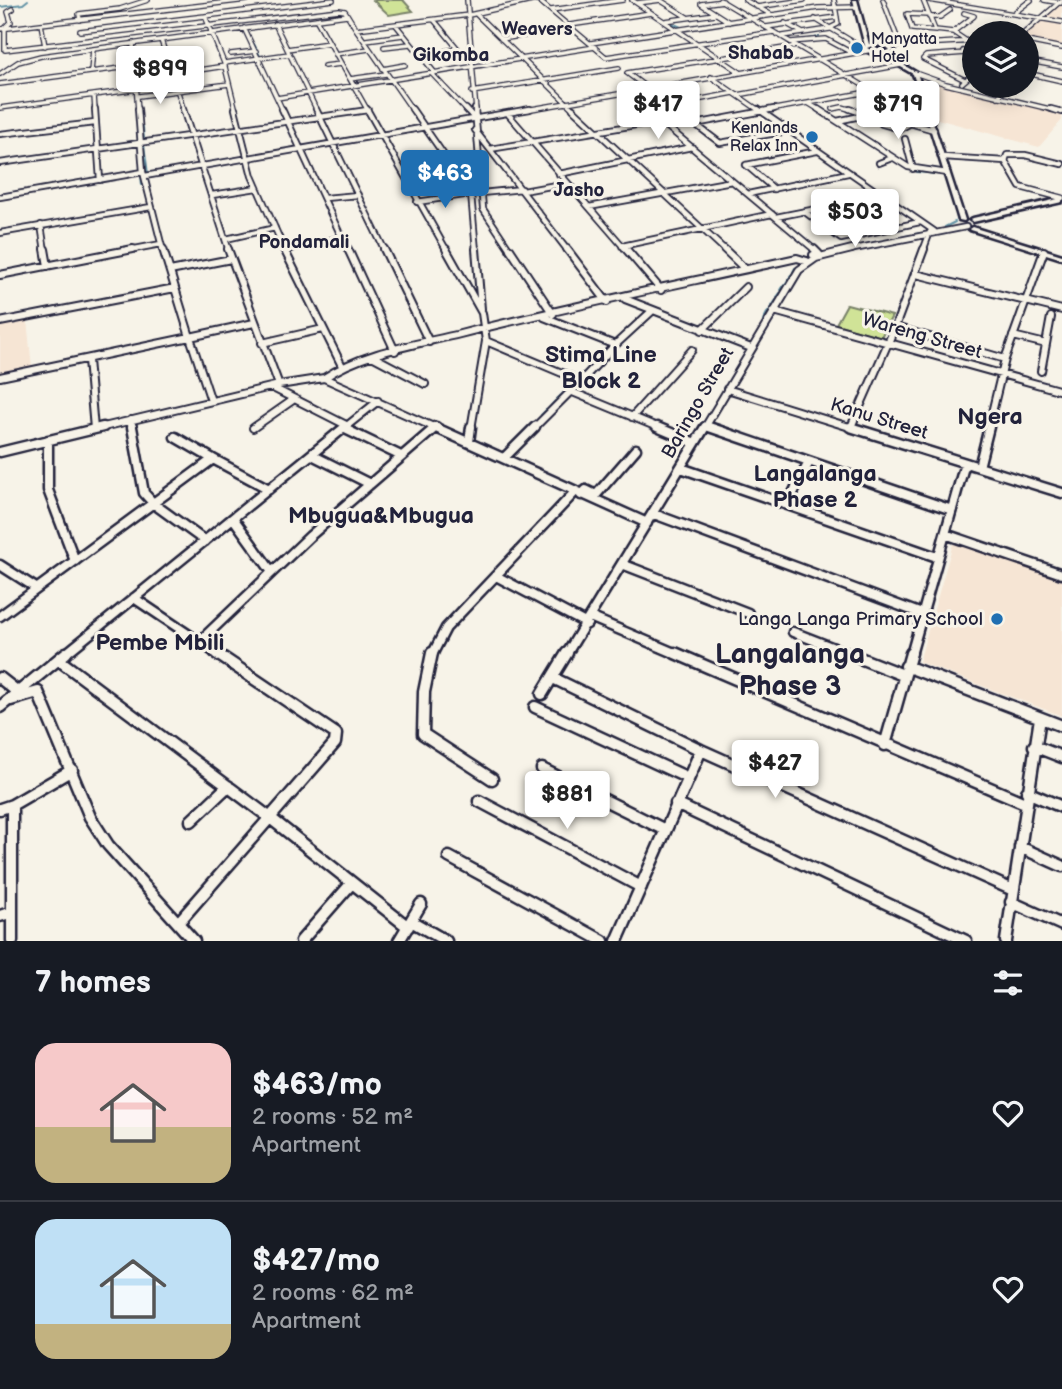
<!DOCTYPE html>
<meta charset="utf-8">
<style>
body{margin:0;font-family:"Balsamiq Sans",sans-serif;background:#242831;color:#f1f3f6;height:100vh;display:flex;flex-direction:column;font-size:26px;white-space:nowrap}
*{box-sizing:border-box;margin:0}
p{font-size:23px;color:#9ea1a6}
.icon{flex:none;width:38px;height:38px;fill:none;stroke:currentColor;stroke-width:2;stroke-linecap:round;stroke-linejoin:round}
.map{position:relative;height:941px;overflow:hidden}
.sheet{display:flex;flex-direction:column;background:#171b24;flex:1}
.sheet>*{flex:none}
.controls{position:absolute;left:962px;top:21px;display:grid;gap:14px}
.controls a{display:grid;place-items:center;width:77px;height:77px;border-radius:50%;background:#171b24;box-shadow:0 4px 18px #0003;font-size:35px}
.price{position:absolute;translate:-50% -60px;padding:0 16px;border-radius:7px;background:#fff;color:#222;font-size:23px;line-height:46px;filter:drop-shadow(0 2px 4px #0008)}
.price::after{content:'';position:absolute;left:50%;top:42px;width:21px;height:16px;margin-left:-10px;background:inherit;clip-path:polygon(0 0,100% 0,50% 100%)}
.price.on{background:#1f6fb2;color:#fff}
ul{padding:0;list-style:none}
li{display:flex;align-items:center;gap:21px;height:175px;padding:0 35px}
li+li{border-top:2px solid #363941}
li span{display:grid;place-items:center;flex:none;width:196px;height:140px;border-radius:21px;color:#555}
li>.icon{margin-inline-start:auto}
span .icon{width:84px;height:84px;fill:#fffc;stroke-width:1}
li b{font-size:30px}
h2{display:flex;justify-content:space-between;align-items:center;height:84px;padding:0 35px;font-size:30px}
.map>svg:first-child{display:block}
.built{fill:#f6e5d4}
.green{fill:#d0e397;stroke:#798269;stroke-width:2}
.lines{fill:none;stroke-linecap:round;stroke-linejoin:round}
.stream{stroke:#6493a6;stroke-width:2}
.minor-far4-casing{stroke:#22223b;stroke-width:6}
.minor-far3-casing{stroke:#22223b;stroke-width:8}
.minor-far2-casing{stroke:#22223b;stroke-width:10}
.minor-far1-casing{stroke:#22223b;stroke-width:13}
.minor-casing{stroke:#22223b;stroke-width:15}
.tertiary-casing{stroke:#22223b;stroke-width:5}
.minor-far4{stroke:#f7f3e8;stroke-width:3.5}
.minor-far3{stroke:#f7f3e8;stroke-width:4.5}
.minor-far2{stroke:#f7f3e8;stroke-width:6}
.minor-far1{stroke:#f7f3e8;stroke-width:8}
.minor{stroke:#f7f3e8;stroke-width:10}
.tertiary{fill:#f7f3e8;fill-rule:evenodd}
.poi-dot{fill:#1f6fb2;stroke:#f7f3e8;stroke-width:2.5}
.labels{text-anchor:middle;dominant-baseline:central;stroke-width:6;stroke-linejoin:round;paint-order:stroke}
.far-poi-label{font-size:16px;fill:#22223b;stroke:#f7f3e8;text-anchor:start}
.far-neighbourhood-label{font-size:18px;font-weight:bold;fill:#22223b;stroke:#f7f3e8}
.far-quarter-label{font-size:19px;font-weight:bold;fill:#22223b;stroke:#f7f3e8}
.street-label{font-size:19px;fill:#22223b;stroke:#f7f3e8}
.poi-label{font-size:19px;fill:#22223b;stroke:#f7f3e8;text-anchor:end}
.quarter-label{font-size:23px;font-weight:bold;fill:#22223b;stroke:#f7f3e8}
.near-quarter-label{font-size:28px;font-weight:bold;fill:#22223b;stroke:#f7f3e8}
</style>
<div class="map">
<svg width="1062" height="941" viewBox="0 0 1062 941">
<rect width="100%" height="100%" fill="#f7f3e8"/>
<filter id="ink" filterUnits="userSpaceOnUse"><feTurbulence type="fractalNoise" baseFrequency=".0143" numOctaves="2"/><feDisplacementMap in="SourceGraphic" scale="14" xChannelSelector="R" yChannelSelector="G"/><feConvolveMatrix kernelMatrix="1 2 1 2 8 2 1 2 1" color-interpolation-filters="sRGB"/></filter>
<g filter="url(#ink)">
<path class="built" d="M1062 0V48L1027 40 1025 33Z
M921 79 1062 114V120L1039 147 934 118Z
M27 320 32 368 0 375V324Z
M954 540 1062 577V716L919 662Z"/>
<path class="green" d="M373 0H403L413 11 389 15Z
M847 304 892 316 881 337 836 324Z"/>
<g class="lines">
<path class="stream" d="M0 7 23 4 28 0
M667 21 681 27
M809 39 819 37
M254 44 260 56
M957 44 975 43
M923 46 947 44
M881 57 895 65
M336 90 352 88
M143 127 144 140
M144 145 148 174
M917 172 937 174
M141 175 142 185
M956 209 957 220
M945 227 955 222
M915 234 921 233
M905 236 913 235
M893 239 902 237
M793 272 795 268
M790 276 792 274
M786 283 789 278
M781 290 784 285
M777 297 780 293
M772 306 776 300
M768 312 771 308
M763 321 767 313
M591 374 607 359
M583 375 601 356
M560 396 576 382
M557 399 559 397
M548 409 555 401
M541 415 546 410"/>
<g class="minor-far4-casing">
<path id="minor-far4" d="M467 0 476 111
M538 0 606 57 774 32
M632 0 740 72
M660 0 687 17
M720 0 901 108 885 111
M745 0 772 15
M883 0 900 45
M923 0 935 30 953 32
M929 0 1062 22
M1044 0 1061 3
M723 1 701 4 729 22
M637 3 661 0
M757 7 804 0
M13 9 8 12 11 22 5 28V50L339 10 345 11 356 29 469 15 536 0
M551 10 623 0
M964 13 974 16 953 32 968 42
M1014 13 1031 0
M476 14 575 111
M929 15 907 14 912 29 936 31
M929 17H940L950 10
M316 19 368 111
M815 19 863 48
M80 20 79 14 120 9 148 0
M434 20 464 56H472
M665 21 715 14
M785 23 803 33
M41 24 247 0
M275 24 317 111
M396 25 435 73
M570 25 651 13
M766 27 837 17
M244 28 283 111
M830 28 838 24 834 0
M0 29 41 24 45 46
M356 29 413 111
M80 31 205 16
M1024 33 1062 0
M783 36 830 29
M501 39 573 28
M161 40 184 111
M366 40 403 35
M1027 41 1062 48
M791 42 826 39 852 53
M133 43 138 111
M591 43 818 8 857 7
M888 46 975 41
M384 47 410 44
M287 49 329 43
M963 51 975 60
M231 54 256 51
M335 54 369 49
M419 55 458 49
M224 63 289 54
M324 66 341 64
M1027 67 1035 62 1062 67
M383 69 405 65
M91 72 93 49
M915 73 946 84 1058 111
M1027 73 1062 81
M0 74 18 62 41 56 347 15
M173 74 225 66
M432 74 467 111
M711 77 760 111
M350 79 386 74
M965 80 923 59 926 56 966 53
M962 83 975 72
M0 84 136 66
M472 92 619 68
M734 93 670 105 627 73 797 46
M94 95 95 111
M738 95 901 65
M139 96 229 84
M998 97 1008 86
M277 98 595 47
M0 108 138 89
M833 109 842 107 856 111
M236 111 224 63 205 16 333 0
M360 111 368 110
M520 111 867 51
M648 111 670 105
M764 111 808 103
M821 111 808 103 873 91"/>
</g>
<g class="minor-far3-casing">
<path id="minor-far3" d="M95 109 100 180
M138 109 143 172 163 251
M183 109 229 251
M235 109 252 176 285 251
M282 109 348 251
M316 109 385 251
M367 109 447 251
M412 109 471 194 522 189
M466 109 474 118
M475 109 483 209 511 251
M573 109 726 251
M650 109 647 110 816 251
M758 109 934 231
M774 109 695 124 720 143 788 131
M818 109 908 167 947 173
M850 109 865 114
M1051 109 1062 112
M509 115 627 251
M881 115 934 130
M837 121 894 109
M882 124 900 129 909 124
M475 130 568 251
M0 134 95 123
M905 139 913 169
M490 149 660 121
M943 157 1005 161 1020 187 1062 198
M1005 161 1007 155H1025L1062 164
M0 163 368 110
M879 163 892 158
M746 165 817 151
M746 165 774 189
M559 174 692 147
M145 176 530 109
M419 188 464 180
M523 191 567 183
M748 194 848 173
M212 195 257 188
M0 197 143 172
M325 198 358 195
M417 202 471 194 476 251
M589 207 732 181
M805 212 841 239 920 222
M776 217 882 196
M41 225 45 251
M0 233 151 207
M226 239 275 228
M622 246 772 214
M285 250 341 238
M124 251 161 244
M844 251 966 227
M923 251 930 232"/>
</g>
<g class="minor-far2-casing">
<path id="minor-far2" d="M45 249 48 266
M163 249 190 337 254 323
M228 249 279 385
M284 249 342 366
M348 249 395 351
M384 249 429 342
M446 249 482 313 486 341 471 429
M476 249 481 309
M510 249 553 314
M567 249 607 302
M626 249 661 290
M724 249 745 269
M813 255 819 254 814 249
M170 271 231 259
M916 274 1062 310
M0 275 133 249
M625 299 751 348
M774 311 1062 391
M544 317 615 345 652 311
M0 322 175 288
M895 327 1005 359
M702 330 746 287
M1013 336 1046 344
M486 341 581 381 615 345
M262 343 323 329
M372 356 425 384
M88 360 94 429
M1041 371 1051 317
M0 377 190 337 211 401
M324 378C363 352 414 345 460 334 571 306 685 283 797 258L807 261
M271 387 348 426
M727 389 856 429
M570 391 662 429
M632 417 692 350
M131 420 133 429
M705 426 714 429
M851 427 895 327 924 249
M253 428 293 400
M95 429 279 385 324 378 438 429
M343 429 378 401
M434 429 436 427
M533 429 581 381
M704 429 799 270 816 258 852 249
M988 429 1005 359 1044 251"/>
</g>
<g class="minor-far1-casing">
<path id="minor-far1" d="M132 427 144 493 154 504 205 541
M434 427 647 523
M657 427 695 443
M709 427 952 510
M850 427 1062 493
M345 429 401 456
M175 437 213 459
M48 440V490L75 561
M469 442 471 427
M0 452 103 427
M312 455 370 484
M504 458 535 427
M979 467 989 427
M681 468 937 557
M581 495 586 490 596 495 636 449
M787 505 809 462
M654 514 922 614
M233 518 272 572
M945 534 1062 574
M622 564 748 613
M0 565 36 588
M496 576 587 624
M134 598 219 655
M0 616 213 459 269 489
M590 617 679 655
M793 632 852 655
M198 643 310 536 436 427
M64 655 345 427
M432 655 446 628 575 492
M566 655 705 427
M911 655 965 463"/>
</g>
<g class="minor-casing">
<path id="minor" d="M432 653 424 692 423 734 492 779
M675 653 1025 803
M847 653 903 675
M59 660 269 817 408 927
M906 666 1062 726
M0 678 19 693
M553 678 701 750 1013 890
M542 694 567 653
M11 700 38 692 90 817 108 845 194 941
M0 707 66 653
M535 707 688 778
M885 745 911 653
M1034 746 1062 757
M542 769 665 830
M1027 792 1062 807
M479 801 641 887
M676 804 966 941
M0 809 12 805
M191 821 228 786
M1020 847 1062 866
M449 857 603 941
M1011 902 1062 925
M12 912V805L72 770
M0 916 12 912V941
M411 921 446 941
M178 923 335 743 336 734 216 653
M301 941 351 884
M399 941 421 904
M617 941 701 750
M1006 941 1040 718"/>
</g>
<g class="tertiary-casing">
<path id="tertiary" d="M853 0H857L869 44C879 41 888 43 895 51L885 54 917 73 965 220 964 221 959 220 913 74 880 55H874L861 49V47L865 46ZM875 45 887 47 890 50 877 53 867 48Z
M1062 198V202L973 222 970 220 973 218Z
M972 227 1062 255V259L970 230 969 229Z"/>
</g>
<use href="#minor-far4" class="minor-far4"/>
<use href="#minor-far3" class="minor-far3"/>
<use href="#minor-far2" class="minor-far2"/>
<use href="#minor-far1" class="minor-far1"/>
<use href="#minor" class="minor"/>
<use href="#tertiary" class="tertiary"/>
</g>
</g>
<g class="poi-dot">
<circle cx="857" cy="48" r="7"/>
<circle cx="812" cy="137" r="7"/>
<circle cx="997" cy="619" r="7"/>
</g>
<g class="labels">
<g class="far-poi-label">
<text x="871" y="39">Manyatta<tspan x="871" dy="18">Hotel</tspan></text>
<text x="798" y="128" text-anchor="end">Kenlands<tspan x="798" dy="18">Relax Inn</tspan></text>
</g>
<g class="far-neighbourhood-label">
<text x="537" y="29">Weavers</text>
</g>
<g class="far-quarter-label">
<text x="761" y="53">Shabab</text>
<text x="451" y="55">Gikomba</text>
<text x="579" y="190">Jasho</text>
<text x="304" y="242">Pondamali</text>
</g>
<g class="street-label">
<text transform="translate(922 336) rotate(16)">Wareng Street</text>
<text transform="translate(698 403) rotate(-60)">Baringo Street</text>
<text transform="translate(879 419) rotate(17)">Kanu Street</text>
</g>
<g class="poi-label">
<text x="983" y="619">Langa Langa Primary School</text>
</g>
<g class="quarter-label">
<text x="601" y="355">Stima Line<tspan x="601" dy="26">Block 2</tspan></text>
<text x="990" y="417">Ngera</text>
<text x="815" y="474">Langalanga<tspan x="815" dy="26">Phase 2</tspan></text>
<text x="381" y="516">Mbugua&amp;Mbugua</text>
<text x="160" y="643">Pembe Mbili</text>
</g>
<g class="near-quarter-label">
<text x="790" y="654">Langalanga<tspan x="790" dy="32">Phase 3</tspan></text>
</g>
</g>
</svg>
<div class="controls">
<a><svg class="icon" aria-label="layers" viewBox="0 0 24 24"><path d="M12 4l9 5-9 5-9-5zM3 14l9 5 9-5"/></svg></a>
</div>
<b class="price" style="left:160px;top:106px">$899</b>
<b class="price" style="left:658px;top:141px">$417</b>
<b class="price" style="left:898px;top:141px">$719</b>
<b class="price on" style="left:445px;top:210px">$463</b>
<b class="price" style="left:855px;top:249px">$503</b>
<b class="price" style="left:775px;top:800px">$427</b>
<b class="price" style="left:567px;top:831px">$881</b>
</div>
<section class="sheet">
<h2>7 homes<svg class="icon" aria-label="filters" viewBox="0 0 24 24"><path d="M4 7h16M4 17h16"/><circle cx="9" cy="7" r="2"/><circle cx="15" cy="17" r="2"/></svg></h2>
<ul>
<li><span style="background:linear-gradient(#f6c9c9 60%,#c2b280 0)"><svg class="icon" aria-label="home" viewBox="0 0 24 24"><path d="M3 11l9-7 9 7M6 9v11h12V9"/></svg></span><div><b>$463/mo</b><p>2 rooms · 52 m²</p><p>Apartment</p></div><svg class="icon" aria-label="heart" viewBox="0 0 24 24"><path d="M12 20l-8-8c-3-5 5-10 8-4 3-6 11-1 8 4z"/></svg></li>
<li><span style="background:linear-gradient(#bfe0f5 75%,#c2b280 0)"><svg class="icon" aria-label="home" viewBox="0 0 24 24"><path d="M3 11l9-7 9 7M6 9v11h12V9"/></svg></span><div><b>$427/mo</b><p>2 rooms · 62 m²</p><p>Apartment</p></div><svg class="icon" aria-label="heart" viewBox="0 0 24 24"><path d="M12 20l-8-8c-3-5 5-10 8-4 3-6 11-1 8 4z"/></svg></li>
</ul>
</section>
